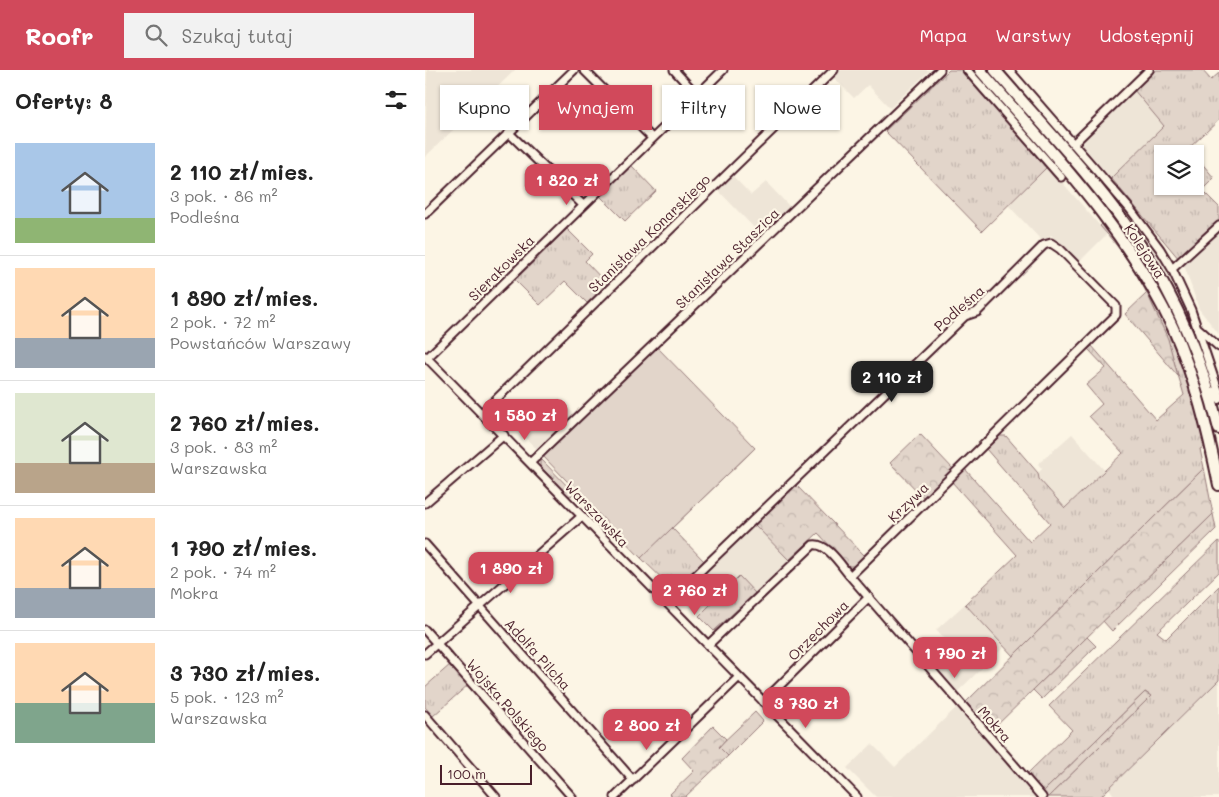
<!DOCTYPE html>
<html lang="pl">
<meta charset="utf-8">
<style>
body{margin:0;font-family:Mali,sans-serif;background:#f2f2f2;color:#222;height:100vh;display:flex;flex-direction:column;font-size:19px;white-space:nowrap}
*{box-sizing:border-box;margin:0}
p{font-size:16px;color:#767676}
.icon{flex:none;width:28px;height:28px;fill:none;stroke:currentColor;stroke-width:2;stroke-linecap:round;stroke-linejoin:round}
.map{position:relative;flex:1;overflow:hidden}
.details{display:flex;flex-direction:column;background:#fff;width:425px}
.details>*{flex:none}
.banner{position:absolute;left:15px;top:15px;width:475px;height:45px;display:flex;gap:10px}
.fabs{position:absolute;left:729px;top:75px;display:grid;gap:10px}
.fabs a{display:grid;place-items:center;width:50px;height:50px;border-radius:0px;background:#fff;box-shadow:0 1px 4px #0004;font-size:25px}
.scale{position:absolute;left:15px;bottom:12px;width:92px;box-sizing:border-box;padding-left:5px;border:2px solid #4a1f2b;border-top:0;font-size:14px;line-height:18px;white-space:nowrap;color:#4a1f2b;-webkit-text-stroke:4px #fcf5e5;paint-order:stroke}
.price{position:absolute;translate:-50% -42px;padding:0 11px;border-radius:10px;background:#d1495b;color:#fff;font-size:16px;line-height:32px;filter:drop-shadow(0 1px 2px #0008)}
.price::after{content:'';position:absolute;left:50%;top:30px;width:15px;height:11px;margin-left:-8px;background:inherit;clip-path:polygon(0 0,100% 0,50% 100%)}
.price.on{background:#222;color:#fff}
ul{padding:0;list-style:none}
li{display:flex;align-items:center;gap:15px;height:125px;padding:0 15px}
li+li{border-top:1px solid #e0e0e0}
li span{display:grid;place-items:center;flex:none;width:140px;height:100px;border-radius:0px;color:#555}
li>.icon{margin-inline-start:auto}
span .icon{width:60px;height:60px;fill:#fffc;stroke-width:1}
li b{font-size:21px}
h2{display:flex;justify-content:space-between;align-items:center;height:60px;padding:0 15px;font-size:21px}
.chip{padding:0 18px;border-radius:0px;background:#fff;box-shadow:0 1px 4px #0004;font-size:18px;line-height:45px}
.chip.on{background:#d1495b;color:#fff}
header{display:flex;align-items:center;gap:30px;box-sizing:border-box;height:70px;padding:0 25px;background:#d1495b;color:#fff}
header strong{font-size:24px}
nav{display:flex;gap:28px;margin-inline-start:auto;font-size:18px}
.search{width:350px;height:45px;background:#f2f2f2;display:flex;align-items:center;gap:12px;box-sizing:border-box;padding:0 18px;border-radius:0px;color:#767676;font-size:19px}
main{display:flex;flex:1;min-height:0}
.map>svg:first-child{display:block}
.built{fill:#eee5d7}
.grass{fill:url(#grass-tufts);stroke:#967a7a}
.forest{fill:url(#forest-crowns);stroke:#967a7a}
.garden{fill:#e2d5ca;stroke:#967a7a}
.lines{fill:none;stroke-linecap:round;stroke-linejoin:round}
.minor-casing{stroke:#4a1f2b;stroke-width:11}
.highway-casing{stroke:#4a1f2b;stroke-width:14}
.minor{stroke:#fcf5e5;stroke-width:7}
.highway{stroke:#fcf5e5;stroke-width:10}
.labels{text-anchor:middle;dominant-baseline:central;stroke-width:4.5;stroke-linejoin:round;paint-order:stroke}
.street-label{font-size:14px;fill:#4a1f2b;stroke:#fcf5e5}
</style>
<header>
<strong>Roofr</strong>
<div class="search"><svg class="icon" aria-label="search" viewBox="0 0 24 24"><circle cx="10" cy="10" r="6"/><path d="M15 15l6 6"/></svg>Szukaj tutaj</div>
<nav><a>Mapa</a><a>Warstwy</a><a>Udostępnij</a></nav>
</header>
<main>
<section class="details">
<h2>Oferty: 8<svg class="icon" aria-label="filters" viewBox="0 0 24 24"><path d="M4 7h16M4 17h16"/><circle cx="9" cy="7" r="2"/><circle cx="15" cy="17" r="2"/></svg></h2>
<ul>
<li><span style="background:linear-gradient(#a9c7e8 75%,#8fb573 0)"><svg class="icon" aria-label="home" viewBox="0 0 24 24"><path d="M3 11l9-7 9 7M6 9v11h12V9"/></svg></span><div><b>2 110 zł/mies.</b><p>3 pok. · 86 m²</p><p>Podleśna</p></div></li>
<li><span style="background:linear-gradient(#ffd9b3 70%,#9aa5b1 0)"><svg class="icon" aria-label="home" viewBox="0 0 24 24"><path d="M3 11l9-7 9 7M6 9v11h12V9"/></svg></span><div><b>1 890 zł/mies.</b><p>2 pok. · 72 m²</p><p>Powstańców Warszawy</p></div></li>
<li><span style="background:linear-gradient(#dfe7d0 70%,#b9a48a 0)"><svg class="icon" aria-label="home" viewBox="0 0 24 24"><path d="M3 11l9-7 9 7M6 9v11h12V9"/></svg></span><div><b>2 760 zł/mies.</b><p>3 pok. · 83 m²</p><p>Warszawska</p></div></li>
<li><span style="background:linear-gradient(#ffd9b3 70%,#9aa5b1 0)"><svg class="icon" aria-label="home" viewBox="0 0 24 24"><path d="M3 11l9-7 9 7M6 9v11h12V9"/></svg></span><div><b>1 790 zł/mies.</b><p>2 pok. · 74 m²</p><p>Mokra</p></div></li>
<li><span style="background:linear-gradient(#ffd9b3 60%,#7fa58c 0)"><svg class="icon" aria-label="home" viewBox="0 0 24 24"><path d="M3 11l9-7 9 7M6 9v11h12V9"/></svg></span><div><b>3 730 zł/mies.</b><p>5 pok. · 123 m²</p><p>Warszawska</p></div></li>
</ul>
</section>
<div class="map">
<svg width="794" height="727" viewBox="0 0 794 727">
<defs>
<pattern id="grass-tufts" width="24" height="20" patternUnits="userSpaceOnUse" patternTransform="scale(1.25)"><rect width="24" height="20" fill="#e2d5ca"/><path d="M3 7l-1-3M5 7V3M7 7l1-3M15 17l-1-3M17 17v-4M19 17l1-3" fill="none" stroke="#c3b6ae"/></pattern>
<pattern id="forest-crowns" width="20" height="18" patternUnits="userSpaceOnUse" patternTransform="scale(1.25)"><rect width="20" height="18" fill="#e2d5ca"/><path d="M2 6a3 3 0 1 1 6 0M12 15a3 3 0 1 1 6 0" fill="none" stroke="#c3b6ae"/></pattern>
</defs>
<rect width="100%" height="100%" fill="#fcf5e5"/>
<filter id="ink" filterUnits="userSpaceOnUse"><feTurbulence type="fractalNoise" baseFrequency=".02" numOctaves="2"/><feDisplacementMap in="SourceGraphic" scale="10" xChannelSelector="R" yChannelSelector="G"/><feConvolveMatrix kernelMatrix="1 2 1 2 8 2 1 2 1" color-interpolation-filters="sRGB"/></filter>
<g filter="url(#ink)">
<path class="built" d="M2 0H90L0 87Z
M413 0H505L465 38 443 15 429 28 407 6Z
M709 20 740 56 686 108 655 73Z
M623 96 682 164 653 193 626 165 618 172 583 135Z
M306 104 326 125 341 112 365 137 335 164 291 118Z
M794 160V264L774 239 758 192Z
M134 329 149 344 112 379 97 365Z
M647 364 680 401 640 438 614 409 613 403 617 399 613 394Z
M330 455 364 490 289 561 255 527Z
M540 534 580 576 532 622 507 594 526 575 511 560Z
M794 610V727H690L684 718Z
M534 635 613 727H451L422 698 447 674 470 697Z"/>
<path class="grass" d="M524 0H536L623 96 557 161 460 61Z
M731 0H777L786 10 794 3V50L764 78 769 84H738V116H770V85L789 108 777 120 794 137V150L754 189 686 108 739 56 709 20Z
M206 95 231 121 200 151 175 126Z
M678 153C731 210 762 302 781 376L775 379 779 398 588 586 540 534 592 485 527 412 540 399 605 472 625 453 561 379 575 366H581L613 403 614 409 640 438 698 383 664 346 677 334 661 315 681 298 663 279 667 276 731 350 759 325C740 259 722 207 675 156Z
M142 159 167 184 160 191 182 214 162 233 140 211 115 235 90 210Z
M330 378 247 458 281 493 250 521 215 487Z
M115 388 149 423 146 426 143 425 115 396Z
M788 444 791 459 687 561 678 551Z
M794 471V502L732 562 741 569 794 516V610L675 727H623L726 626 720 622 618 722 602 704 647 660 624 636Z
M314 506 330 523 289 561 274 546Z
M662 567 671 576 617 629 608 620Z
M26 594 44 614 8 646 0 637V617Z
M330 642 338 651 303 686 293 677Z"/>
<path class="forest" d="M722 223 743 269 753 306 700 244Z
M495 364 529 400 499 428 465 393Z
M779 398 788 444 566 661 541 632Z
M371 415 440 486 430 496H424L393 463 364 490 330 455Z
M720 622 726 626 623 727 618 722Z
M288 656 301 669 294 677 303 686 260 727H248L245 724 269 701 257 688Z"/>
<path class="garden" d="M231 276 330 378 216 488 117 385Z"/>
<g class="lines">
<g class="minor-casing">
<path id="minor" d="M159 0 227 68
M249 0 272 25
M542 0 636 107
M584 0 705 139 735 179 747 199 766 240 794 323
M84 63 158 135
M648 74 724 0
M0 144 149 0
M747 199 794 156
M774 259 794 277
M0 286 432 727
M2 288 298 0
M57 343 409 0
M105 393 515 0
M0 433 79 365
M0 474 208 710
M425 506 617 727
M242 533 540 246 552 242 619 175 626 173 635 179 691 236V245L425 506C417 497 402 472 388 475L283 575
M0 560 147 727
M0 584 157 446
M338 632 444 527
M0 645 71 727
M190 727 314 607"/>
</g>
<g class="highway-casing">
<path id="highway" d="M555 0C625 81 702 159 748 258 770 308 783 361 794 415
M570 0C619 57 673 112 715 175 753 231 778 294 794 359
M792 321 794 328"/>
</g>
<use href="#minor" class="minor"/>
<use href="#highway" class="highway"/>
</g>
</g>
<g class="labels">
<g class="street-label">
<text transform="translate(224 163) rotate(-44)">Stanisława Konarskiego</text>
<text transform="translate(720 181) rotate(57)">Kolejowa</text>
<text transform="translate(302 188) rotate(-44)">Stanisława Staszica</text>
<text transform="translate(76 198) rotate(-45)">Sierakowska</text>
<text transform="translate(534 238) rotate(-41)">Podleśna</text>
<text transform="translate(483 432) rotate(-44)">Krzywa</text>
<text transform="translate(172 444) rotate(46)">Warszawska</text>
<text transform="translate(393 560) rotate(-45)">Orzechowa</text>
<text transform="translate(113 584) rotate(48)">Adolfa Pilcha</text>
<text transform="translate(83 635) rotate(49)">Wojska Polskiego</text>
<text transform="translate(570 654) rotate(49)">Mokra</text>
</g>
</g>
</svg>
<div class="fabs">
<a><svg class="icon" aria-label="layers" viewBox="0 0 24 24"><path d="M12 4l9 5-9 5-9-5zM3 14l9 5 9-5"/></svg></a>
</div>
<div class="scale">100 m</div>
<b class="price" style="left:142px;top:136px">1 820 zł</b>
<b class="price on" style="left:467px;top:333px">2 110 zł</b>
<b class="price" style="left:100px;top:371px">1 580 zł</b>
<b class="price" style="left:86px;top:524px">1 890 zł</b>
<b class="price" style="left:270px;top:546px">2 760 zł</b>
<b class="price" style="left:530px;top:609px">1 790 zł</b>
<b class="price" style="left:381px;top:659px">3 730 zł</b>
<b class="price" style="left:222px;top:681px">2 800 zł</b>
<div class="banner">
<a class="chip">Kupno</a>
<a class="chip on">Wynajem</a>
<a class="chip">Filtry</a>
<a class="chip">Nowe</a>
</div>
</div>
</main>
